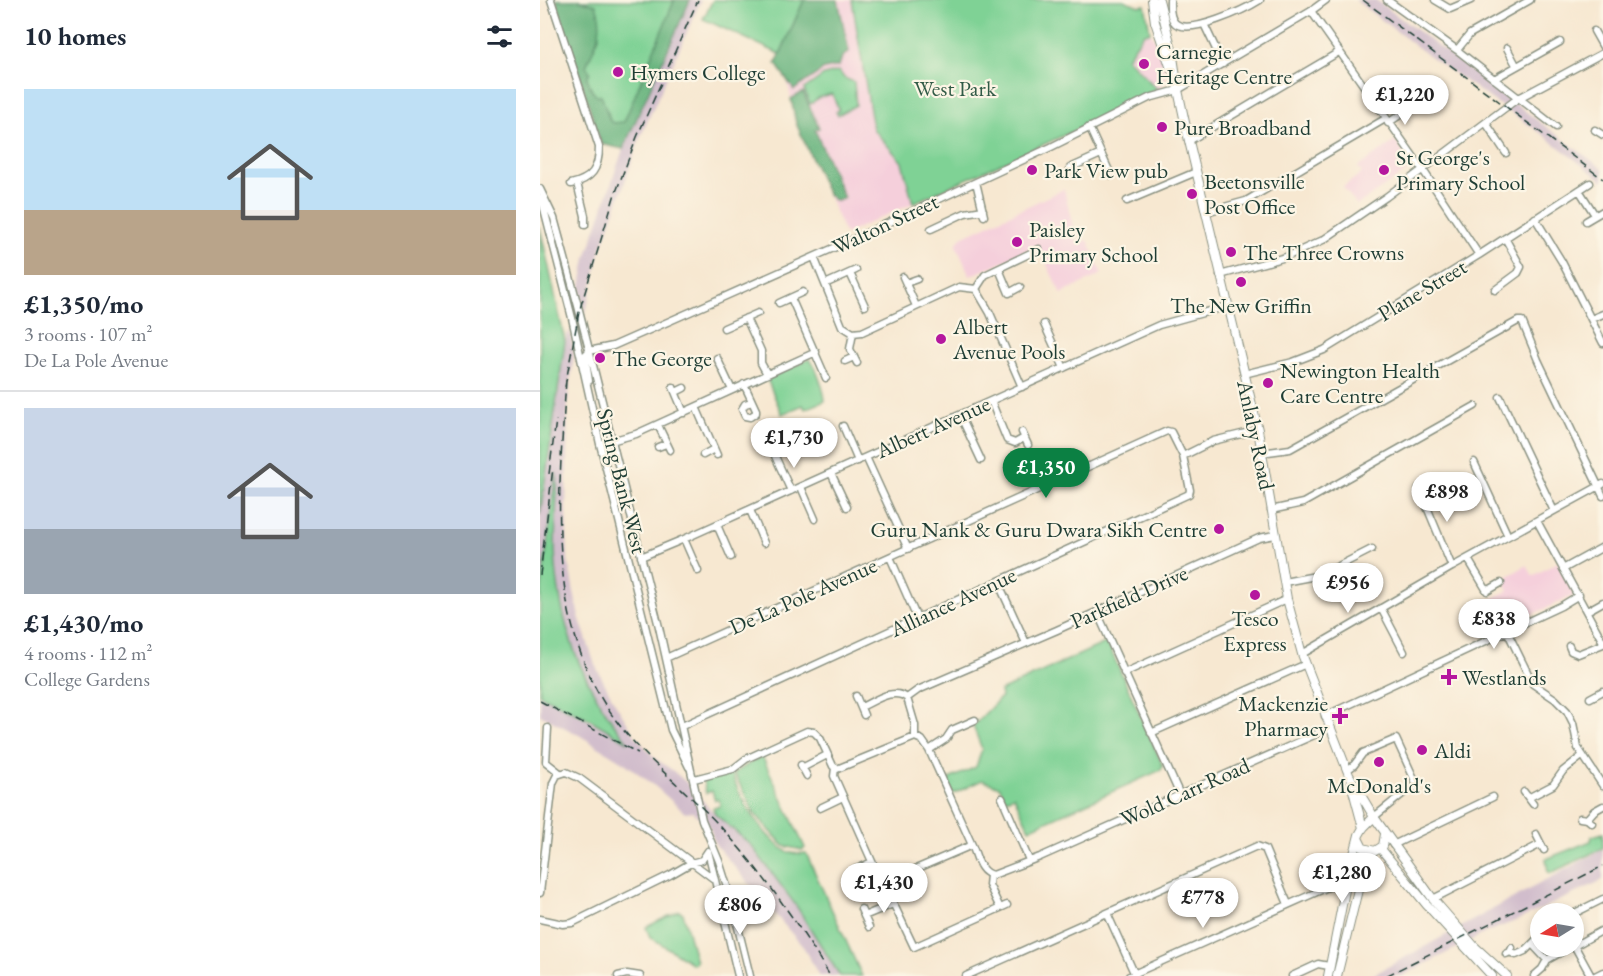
<!DOCTYPE html>
<meta charset="utf-8">
<style>
body{margin:0;font-family:"EB Garamond",serif;background:#f2f2f3;color:#1f2937;height:100vh;display:flex;flex-direction:column;font-size:22px;white-space:nowrap}
*{box-sizing:border-box;margin:0}
p{font-size:20px;color:#747a83}
.icon{flex:none;width:33px;height:33px;fill:none;stroke:currentColor;stroke-width:2;stroke-linecap:round;stroke-linejoin:round}
.map{position:relative;flex:1;overflow:hidden}
.side{display:flex;flex-direction:column;background:#fff;width:540px}
.side>*{flex:none}
.needle{width:39px;rotate:259deg}
.buttons{position:absolute;left:990px;top:903px;display:grid;gap:12px}
.buttons a{display:grid;place-items:center;width:54px;height:54px;border-radius:50%;background:#fff;box-shadow:0 3px 9px #0003;font-size:30px}
.price{position:absolute;translate:-50% -51px;padding:0 14px;border-radius:21px;background:#fff;color:#222;font-size:20px;line-height:39px;filter:drop-shadow(0 2px 3px #0008)}
.price::after{content:'';position:absolute;left:50%;top:36px;width:18px;height:14px;margin-left:-9px;background:inherit;clip-path:polygon(0 0,100% 0,50% 100%)}
.price.on{background:#0b8043;color:#fff}
ul{padding:0;list-style:none}
li{display:grid;align-content:center;gap:12px;height:318px;padding:0 24px}
li+li{border-top:2px solid #e0e1e3}
li span{display:grid;place-items:center;height:186px;border-radius:0px;color:#555}
li>.icon{margin-inline-start:auto}
span .icon{width:108px;height:108px;fill:#fffc;stroke-width:1}
li b{font-size:26px}
h2{display:flex;justify-content:space-between;align-items:center;height:72px;padding:0 24px;font-size:26px}
main{display:flex;flex:1;min-height:0}
.map>svg:first-child{display:block}
.built{fill:#f5cfdb}
.industrial{fill:#d1bdcc}
.green{fill:#7fd295;stroke:#4f8864;stroke-width:1.5}
.forest{fill:#67b47e;stroke:#437859;stroke-width:1.5}
.lines{fill:none;stroke-linecap:round;stroke-linejoin:round}
.minor-casing{stroke:#8b9282;stroke-width:9}
.major-casing{stroke:#8b9282;stroke-width:10}
.minor{stroke:#fff;stroke-width:6}
.major{stroke:#fff;stroke-width:8}
.rail{stroke:#1f3d34;stroke-width:1.5;stroke-dasharray:9 4.5;stroke-linecap:butt}
.poi-dot{fill:#b5179e;stroke:#fcf5e5;stroke-width:2}
.labels{text-anchor:middle;dominant-baseline:central;stroke-width:4.5;stroke-linejoin:round;paint-order:stroke}
.poi-label{font-size:22px;fill:#1f3d34;stroke:#fcf5e5;text-anchor:start}
.park-label{font-size:22px;fill:#325b47;stroke:#fcf5e5}
.street-label{font-size:22px;fill:#1f3d34;stroke:#fcf5e5}
</style>
<main>
<section class="side">
<h2>10 homes<svg class="icon" aria-label="filters" viewBox="0 0 24 24"><path d="M4 7h16M4 17h16"/><circle cx="9" cy="7" r="2"/><circle cx="15" cy="17" r="2"/></svg></h2>
<ul>
<li><span style="background:linear-gradient(#bfe0f5 65%,#b9a48a 0)"><svg class="icon" aria-label="home" viewBox="0 0 24 24"><path d="M3 11l9-7 9 7M6 9v11h12V9"/></svg></span><div><b>£1,350/mo</b><p>3 rooms · 107 m²</p><p>De La Pole Avenue</p></div></li>
<li><span style="background:linear-gradient(#c9d6e8 65%,#9aa5b1 0)"><svg class="icon" aria-label="home" viewBox="0 0 24 24"><path d="M3 11l9-7 9 7M6 9v11h12V9"/></svg></span><div><b>£1,430/mo</b><p>4 rooms · 112 m²</p><p>College Gardens</p></div></li>
</ul>
</section>
<div class="map">
<svg width="1063" height="976" viewBox="0 0 1063 976">
<rect width="100%" height="100%" fill="#fcf5e5"/>
<filter id="ink" filterUnits="userSpaceOnUse"><feTurbulence type="fractalNoise" baseFrequency=".0167" numOctaves="2"/><feDisplacementMap in="SourceGraphic" scale="12" xChannelSelector="R" yChannelSelector="G"/><feConvolveMatrix kernelMatrix="1 2 1 2 8 2 1 2 1" color-interpolation-filters="sRGB"/></filter>
<filter id="wash" filterUnits="userSpaceOnUse"><feTurbulence type="fractalNoise" baseFrequency=".008" numOctaves="4" result="noise"/><feDisplacementMap in="SourceGraphic" scale="24" xChannelSelector="R" yChannelSelector="G"/><feGaussianBlur stdDeviation="1.35" result="paint"/><feColorMatrix in="noise" values="0 0 0 0 0 0 0 0 0 0 0 0 0 0 0 0 0 1.4 0 .05"/><feComposite in="paint" operator="in"/></filter>
<g filter="url(#wash)">
<rect width="100%" height="100%" fill="#f7e8d1"/>
<path class="built" d="M264 0H312L333 129 362 162 373 203 305 234 256 123 247 80 236 64Z
M610 32 623 55 625 82 617 89 587 58 604 33Z
M855 141 873 167 817 205 803 187 822 173 818 167Z
M524 189 537 244 548 240 562 274 521 294 498 246 430 276 416 245 420 238Z
M1018 562 1035 595 942 637 929 610 969 590 963 579 987 565 993 576Z"/>
<path class="industrial" d="M150 0H161L100 138 60 253 45 316 40 292 46 258 83 149Z
M815 0H836L1063 169V181L1002 134 896 61Z
M30 330 34 354 28 402 26 508 28 560 38 613 55 665 76 705 96 737 116 759 132 770 147 783 171 810 211 845 257 907 300 976H279L264 948 175 844 170 828 153 812 145 813 116 787 86 764 39 735 0 715V695L86 740 50 689 32 649 19 597 15 550 16 475 0 603V515L17 386 25 341Z
M1063 849V880L978 920 949 931 862 976H831Z"/>
<path class="green" d="M39 0 135 1 84 123H73L70 121 68 112 52 91 47 78 46 66 59 37 56 5Z
M173 0H264L240 54 163 19Z
M312 0H583L600 6 605 5 610 32 604 33 587 58 617 89 549 124 373 203 362 162 333 129Z
M299 71 304 78 314 82 316 105 298 115 296 112 299 110 292 94 280 97 270 104 264 89 284 75Z
M0 227 25 341 0 515Z
M269 359C275 363 285 393 285 401L265 409 263 405 242 414 227 379Z
M16 473 17 481C17 504 15 527 15 550 18 624 41 685 88 742L51 720 0 695V603Z
M567 642 623 766 621 770 489 829 474 796 465 799 460 787 442 780 413 794 407 780 436 767 442 749 433 726 461 697 460 691Z
M222 756 265 848 262 850 244 846 215 814 194 773Z
M192 774C200 800 221 833 243 849 249 854 259 854 266 853L322 976H300L257 907 211 845 175 814 173 808 180 806 179 799 175 800 172 791 166 793 163 780Z
M1063 833V848L1011 873 1008 872 1006 859 1051 841 1052 836Z
M139 911 143 913 156 962 153 964 110 937 106 927Z"/>
<path class="forest" d="M16 0H39L56 5C65 30 56 43 46 66L50 72 47 78 52 91 57 96 61 95 70 121 73 123 84 122 134 1 132 0H150L83 149 61 144Z
M264 0H298L309 52 302 57 299 66 284 69 254 90 236 64Z
M263 92 279 128 275 130 304 198 295 201 287 193 256 123 251 99Z"/>
</g>
<g filter="url(#ink)">
<g class="lines">
<g class="minor-casing">
<path id="minor" d="M11 0 59 147C59 169 52 179 31 184
M630 0C630 7 629 17 635 23 649 36 706 9 720 0
M847 0 917 50 1016 127
M895 0 910 9 931 0
M771 11 883 170 939 255
M664 24 683 64
M1054 31 1063 47
M967 48 976 65
M917 50 930 34 990 0
M954 79 1020 42
M848 123 879 102
M946 123 966 153
M549 127 571 175
M1055 130 1063 135
M649 141 799 52
M530 168 561 154
M436 182 444 216
M37 183 45 216V225
M0 189 14 218 38 306 119 627 162 820 179 861 191 899 210 976
M1039 190 1055 215
M1 197 32 318 60 444 131 730 149 767
M587 201 656 172
M666 212 706 201 845 119
M995 218 1022 262 1063 343
M1046 221 1063 211
M391 229 425 213 443 210
M274 257 302 326 313 333 322 332 419 287 436 289 450 313 482 387
M459 269 469 293 480 287
M310 273 325 306
M680 275 746 257 783 240 846 197 977 99 1063 53
M363 277 376 306
M366 283 377 279
M285 284 316 270
M436 289 445 275 499 249
M955 290 978 273 981 267 965 238
M251 298 286 378
M239 303 263 292
M206 318 221 351V363L227 374
M1051 319 1063 314
M504 324 524 368
M184 328 218 313
M313 333 310 349 317 363
M49 351 73 346 132 320 305 243 511 147 609 98 638 90 771 11 786 0
M177 358 192 390
M305 361 314 357
M704 374 753 362 784 350 939 255 1050 183
M49 381 45 355 49 351
M204 384 216 410V413L210 417 205 416 202 409 205 404 212 402
M133 387 144 413
M136 392 144 388
M960 397 1014 511
M451 401 467 440 475 443 484 438
M156 407 177 455
M420 415 441 460
M118 425 130 450
M303 426 318 461
M482 432 488 445
M60 444 96 434 276 352
M118 447 126 444
M721 453 750 449 978 321H982L998 360 1063 496
M163 455 174 449
M235 456 251 491
M643 456 673 441 718 430
M326 457 368 549
M934 462 968 536
M291 473 307 507
M261 487 275 519
M879 488 912 567
M210 510 224 543
M731 510 763 503 935 406
M997 521 1063 642
M177 525 191 557
M144 539 158 571
M101 557 144 539 619 325 688 306
M350 557 376 616
M928 559 947 591 961 583
M1023 569 1063 547
M458 582 486 643
M744 582 781 575 832 549
M841 608 864 652
M1047 611 1063 602
M557 612 640 795
M967 631 993 684 1015 699 1027 711 1033 723 1038 748 1063 786
M1029 646 1031 651 1038 654 1063 644
M762 654 912 567 1063 484
M126 658 627 431 631 432 643 456 650 490 649 494 382 616H376L371 621 142 726
M584 673 747 599
M316 696 324 715
M1050 698 1063 691
M321 707C335 701 353 687 367 698
M785 716 1021 606 1039 595
M8 728 6 762 20 773
M611 733 766 664
M375 737V725L367 698 378 690 517 630 719 538 735 535
M389 750 406 739 412 730 435 720
M261 765 267 776
M262 768 287 755
M295 768 294 776 338 875 343 879 350 880 432 845C437 856 439 873 453 875L500 857 790 728
M807 770 814 765 823 753 856 739 877 785 874 788 865 792 834 817
M154 779 193 769 206 759 267 731 274 732 280 738 293 766 297 769 375 737 382 740 389 750 432 845
M984 792 993 804
M990 797 1013 785 1023 771 1042 756
M462 798 489 860
M280 808 303 797
M1040 818 1047 819 1052 823
M1047 819 1054 811 1063 806
M996 834 1004 850
M853 845 953 797
M168 851 198 976
M308 873 332 862
M450 875 449 885 460 908
M347 880 346 888 374 947 467 905
M0 893 13 783 17 775 26 772 39 778 174 879
M893 899 1001 844
M321 909 329 927
M567 913 595 975
M1033 914 1063 899
M324 916 353 904
M0 919 23 924 32 923 130 875 151 863 162 860 168 851
M1000 936 992 944 1007 960
M1034 945 1051 976
M1034 946 1063 930
M970 952 976 955 985 951 992 944
M966 954 970 952 972 948
M78 976 87 974 100 976
M426 976 717 846 725 849 748 904
M589 976 797 883 806 885
M752 976 778 964 789 966
M994 976 1002 969 1007 960 1032 946
M1055 976 1063 972"/>
</g>
<g class="major-casing">
<path id="major" d="M612 0 615 22 631 69
M619 0 632 50 638 90 649 141 718 430 747 599 762 654 809 775 834 817 893 899 934 946 967 976
M811 783 823 828
M819 840 823 848 835 851 843 846 845 834
M841 849 886 904 952 976
M788 976 806 885 819 835 823 828 834 817
M797 976 824 865 828 856 835 851"/>
</g>
<use href="#minor" class="minor"/>
<use href="#major" class="major"/>
<path class="rail" d="M823 0 1063 179
M26 380C20 478 8 579 48 672 77 741 132 775 180 826 222 872 258 923 290 976
M25 387 39 312 74 197 97 137 158 0
M9 474 16 420
M0 575 13 468
M0 701 98 753
M846 976 1063 866"/>
</g>
</g>
<g class="poi-dot">
<circle cx="604" cy="64" r="6"/>
<circle cx="78" cy="72" r="6"/>
<circle cx="622" cy="127" r="6"/>
<circle cx="492" cy="170" r="6"/>
<circle cx="844" cy="170" r="6"/>
<circle cx="652" cy="194" r="6"/>
<circle cx="477" cy="242" r="6"/>
<circle cx="691" cy="252" r="6"/>
<circle cx="701" cy="282" r="6"/>
<circle cx="401" cy="339" r="6"/>
<circle cx="60" cy="358" r="6"/>
<circle cx="728" cy="383" r="6"/>
<circle cx="679" cy="529" r="6"/>
<circle cx="715" cy="595" r="6"/>
<path d="M906 668h6v6h6v6h-6v6h-6v-6h-6v-6h6z"/>
<path d="M797 707h6v6h6v6h-6v6h-6v-6h-6v-6h6z"/>
<circle cx="882" cy="750" r="6"/>
<circle cx="839" cy="762" r="6"/>
</g>
<g class="labels">
<g class="poi-label">
<text x="616" y="51">Carnegie<tspan x="616" dy="25">Heritage Centre</tspan></text>
<text x="90" y="72">Hymers College</text>
<text x="634" y="127">Pure Broadband</text>
<text x="856" y="157">St George's<tspan x="856" dy="25">Primary School</tspan></text>
<text x="504" y="170">Park View pub</text>
<text x="664" y="181">Beetonsville<tspan x="664" dy="25">Post Office</tspan></text>
<text x="489" y="229">Paisley<tspan x="489" dy="25">Primary School</tspan></text>
<text x="703" y="252">The Three Crowns</text>
<text x="701" y="305" text-anchor="middle">The New Griffin</text>
<text x="413" y="326">Albert<tspan x="413" dy="25">Avenue Pools</tspan></text>
<text x="72" y="358">The George</text>
<text x="740" y="370">Newington Health<tspan x="740" dy="25">Care Centre</tspan></text>
<text x="667" y="529" text-anchor="end">Guru Nank &amp; Guru Dwara Sikh Centre</text>
<text x="715" y="618" text-anchor="middle">Tesco<tspan x="715" dy="25">Express</tspan></text>
<text x="922" y="677">Westlands</text>
<text x="788" y="703" text-anchor="end">Mackenzie<tspan x="788" dy="25">Pharmacy</tspan></text>
<text x="894" y="750">Aldi</text>
<text x="839" y="785" text-anchor="middle">McDonald's</text>
</g>
<g class="park-label">
<text x="415" y="88">West Park</text>
</g>
<g class="street-label">
<text transform="translate(345 224) rotate(-25)">Walton Street</text>
<text transform="translate(882 290) rotate(-31)">Plane Street</text>
<text transform="translate(393 427) rotate(-24)">Albert Avenue</text>
<text transform="translate(716 435) rotate(78)">Anlaby Road</text>
<text transform="translate(82 481) rotate(76)">Spring Bank West</text>
<text transform="translate(263 596) rotate(-24)">De La Pole Avenue</text>
<text transform="translate(589 597) rotate(-24)">Parkfield Drive</text>
<text transform="translate(413 602) rotate(-25)">Alliance Avenue</text>
<text transform="translate(645 792) rotate(-24)">Wold Carr Road</text>
</g>
</g>
</svg>
<div class="buttons">
<a><svg class="needle" viewBox="-14 -14 28 28"><path d="M0-13l5 13h-10z" fill="#e53935"/><path d="M0 13l5-13h-10z" fill="#747a83"/></svg></a>
</div>
<b class="price" style="left:865px;top:126px">£1,220</b>
<b class="price" style="left:254px;top:469px">£1,730</b>
<b class="price on" style="left:506px;top:499px">£1,350</b>
<b class="price" style="left:907px;top:523px">£898</b>
<b class="price" style="left:808px;top:614px">£956</b>
<b class="price" style="left:954px;top:650px">£838</b>
<b class="price" style="left:802px;top:904px">£1,280</b>
<b class="price" style="left:344px;top:914px">£1,430</b>
<b class="price" style="left:663px;top:929px">£778</b>
<b class="price" style="left:200px;top:936px">£806</b>
</div>
</main>
